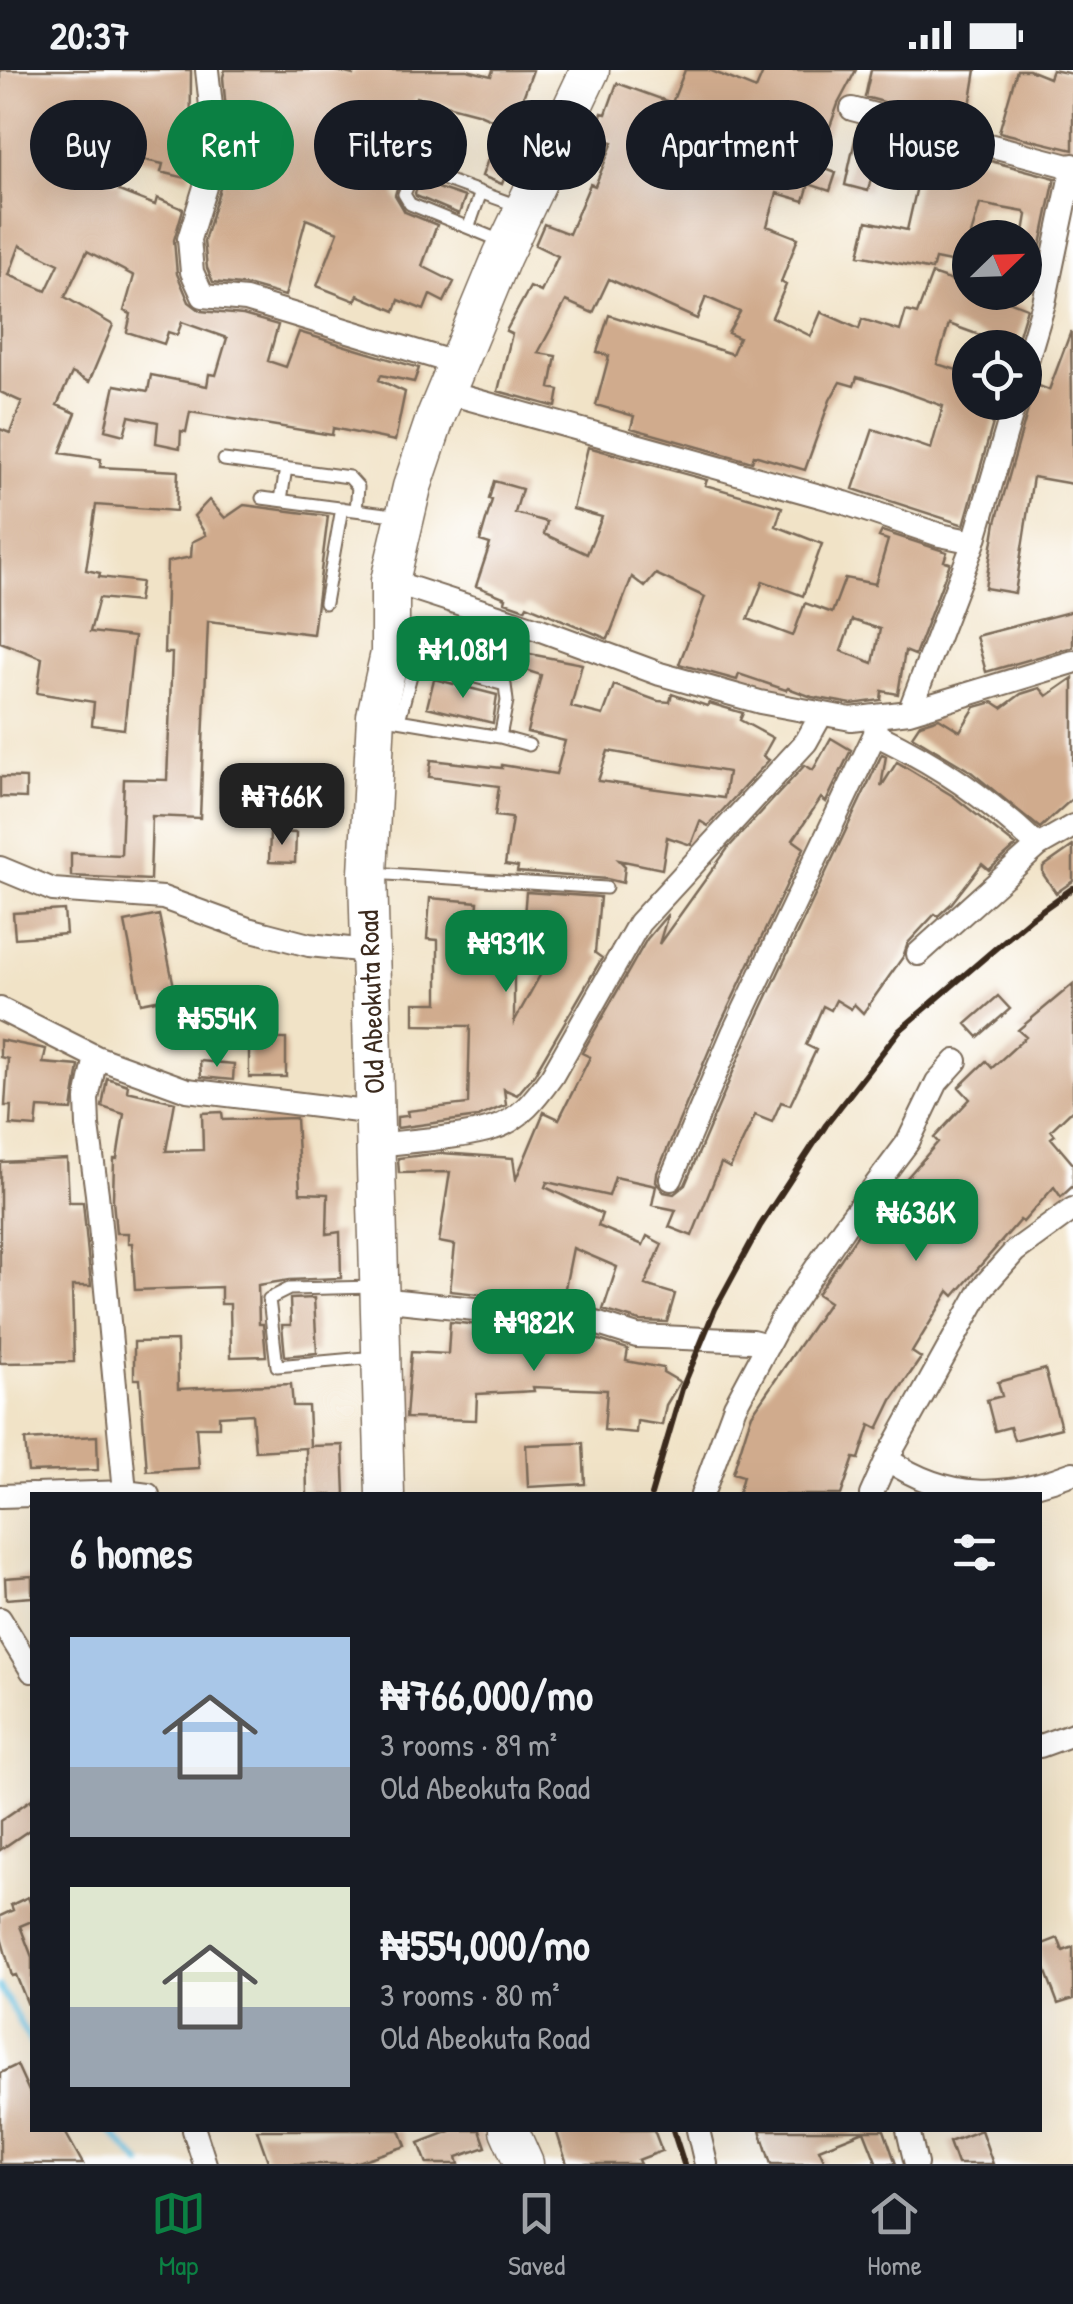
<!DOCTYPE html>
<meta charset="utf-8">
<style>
body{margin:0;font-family:"Patrick Hand",sans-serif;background:#242831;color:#f1f3f6;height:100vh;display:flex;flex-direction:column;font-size:38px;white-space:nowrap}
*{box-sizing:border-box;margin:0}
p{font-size:32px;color:#9ea1a6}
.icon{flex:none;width:55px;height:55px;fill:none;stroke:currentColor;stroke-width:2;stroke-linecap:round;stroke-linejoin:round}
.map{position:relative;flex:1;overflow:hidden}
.sheet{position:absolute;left:30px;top:1422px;width:1012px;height:640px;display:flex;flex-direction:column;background:#171b24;border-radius:0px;box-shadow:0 10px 40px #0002}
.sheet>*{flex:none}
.banner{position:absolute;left:30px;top:30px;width:1015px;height:90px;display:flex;gap:20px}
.needle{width:65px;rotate:67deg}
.tools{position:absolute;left:952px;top:150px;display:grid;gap:20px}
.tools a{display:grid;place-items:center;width:90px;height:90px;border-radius:50%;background:#171b24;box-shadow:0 10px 40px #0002;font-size:50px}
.price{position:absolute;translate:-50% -85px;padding:0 22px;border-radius:20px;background:#0b8043;color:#fff;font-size:32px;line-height:65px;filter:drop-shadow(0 2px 5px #0008)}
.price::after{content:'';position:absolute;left:50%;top:60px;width:30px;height:22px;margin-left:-15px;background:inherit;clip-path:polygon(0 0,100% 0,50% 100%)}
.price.selected{background:#222;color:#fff}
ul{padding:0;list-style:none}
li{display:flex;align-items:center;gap:30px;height:250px;padding:0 40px}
li span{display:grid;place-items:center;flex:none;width:280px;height:200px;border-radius:0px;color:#555}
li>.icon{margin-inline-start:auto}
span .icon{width:120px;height:120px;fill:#fffc;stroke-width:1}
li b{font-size:42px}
h2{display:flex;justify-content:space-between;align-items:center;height:120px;padding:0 40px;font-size:42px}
.pill{padding:0 35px;border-radius:45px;background:#171b24;box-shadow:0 10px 40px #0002;font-size:35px;line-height:90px}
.pill.selected{background:#0b8043;color:#fff}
.status{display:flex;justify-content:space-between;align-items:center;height:70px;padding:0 50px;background:#171b24;direction:ltr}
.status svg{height:28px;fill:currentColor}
.dock{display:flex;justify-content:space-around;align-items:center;height:140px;border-top:2px solid #363941;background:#171b24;font-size:28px;color:#9ea1a6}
.dock a{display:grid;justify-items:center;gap:5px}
.dock .selected{color:#0b8043}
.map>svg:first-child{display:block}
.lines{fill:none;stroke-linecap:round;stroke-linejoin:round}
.stream{stroke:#68c5e6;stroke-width:6}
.building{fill:#d0ab8d;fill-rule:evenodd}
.service-casing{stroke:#7b6b59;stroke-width:15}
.minor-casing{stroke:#7b6b59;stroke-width:26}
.trunk-casing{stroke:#7b6b59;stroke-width:41}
.service{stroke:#fff;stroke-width:11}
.minor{stroke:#fff;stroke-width:22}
.trunk{stroke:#fff;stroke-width:38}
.rail{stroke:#3b2a1e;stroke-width:6}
.labels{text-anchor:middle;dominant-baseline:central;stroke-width:9;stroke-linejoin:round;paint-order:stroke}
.street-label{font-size:28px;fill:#3b2a1e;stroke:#fff}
</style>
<div class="status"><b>20:37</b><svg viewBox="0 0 49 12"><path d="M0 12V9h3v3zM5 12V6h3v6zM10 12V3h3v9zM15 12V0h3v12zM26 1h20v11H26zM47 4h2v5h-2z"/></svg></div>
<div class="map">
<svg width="1073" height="2094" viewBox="0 0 1073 2094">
<rect width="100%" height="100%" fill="#fff"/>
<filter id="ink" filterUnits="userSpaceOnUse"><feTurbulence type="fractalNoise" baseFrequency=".01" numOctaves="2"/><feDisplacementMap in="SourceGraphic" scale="20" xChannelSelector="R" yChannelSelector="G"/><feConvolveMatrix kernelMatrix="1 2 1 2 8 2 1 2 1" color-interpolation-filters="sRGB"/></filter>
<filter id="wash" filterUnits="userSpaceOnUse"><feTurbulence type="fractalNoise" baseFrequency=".0048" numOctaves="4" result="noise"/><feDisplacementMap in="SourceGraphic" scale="40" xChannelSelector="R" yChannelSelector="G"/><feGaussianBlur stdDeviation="2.25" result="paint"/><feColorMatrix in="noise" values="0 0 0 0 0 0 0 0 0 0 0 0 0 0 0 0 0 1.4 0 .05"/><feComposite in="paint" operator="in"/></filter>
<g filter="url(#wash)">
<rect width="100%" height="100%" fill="#f1e3c7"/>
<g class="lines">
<path class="stream" d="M0 1917 32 1975
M109 2060 141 2094"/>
</g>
<g id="blocks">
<path class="building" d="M0 0H191L190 109 161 102 163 94 131 87 128 94 86 84 82 98 121 114 119 121 155 135 157 128 183 139 174 170 177 204 189 232 201 241 243 245 278 255 268 291 286 297 299 262 419 298 414 312 381 305 379 310 405 322 395 371 333 358 332 365 190 342 186 362 181 361 180 378 156 373 158 352 129 346 124 365 105 360 115 315 148 321 151 305 207 316 209 304 216 305 227 268 182 252 177 265 168 262 164 274 127 262 131 244 124 241 134 206 87 181 65 227 113 255 89 312 72 303 57 335 76 343 60 383 101 389 100 397 178 401 176 441 96 435 86 500 100 503 99 507 141 512 138 532 99 528 90 562 134 567 124 659 92 655 94 632 37 623 42 588 0 572V359L10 363 22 332 0 322ZM20 175 59 194 46 221 9 205Z
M225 0H333L353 5 354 0H467L491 6 493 0H533L512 58 477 43 416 27 393 91 404 94 395 125 405 142 437 155 422 196 454 212 444 232 430 225 424 240 399 230 395 241 358 225 355 231 317 216 338 162 306 149 285 226 250 216 213 212 207 198 204 171 230 85 223 7Z
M685 0H709L756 19 764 0H856L838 34 827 65 823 63 810 93 836 103 830 121 809 114 804 131 777 123 767 156 798 168 781 212 786 215 772 247 811 266 821 242 859 259 862 249 900 261 906 241 917 244 932 204 970 217V222H985L1027 238 1015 278 949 254 937 294 970 304V332H999L964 455 853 419 873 359 931 379 943 336 888 316 857 307 854 316 840 312 830 330 805 400 754 385 752 392 631 358 634 346 596 335 609 286 597 282 609 245 732 284 739 268 728 263 740 242 706 227 697 249 609 209 593 243 566 231 538 283 556 286 550 318 559 320 556 337 498 321 512 264 506 261 530 217 541 222 558 186 535 175 544 154 569 164 590 114 595 116 613 72 595 67 602 43 606 44 617 13 672 33Z
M871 0H976L967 54 865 27Z
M1017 0H1029L1049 8 1052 0 1073 4V80L999 62Z
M858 56 1055 108 1034 208 1025 207 1023 168 1027 145 1024 142 980 134 970 168V196L935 189 932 200 859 185 867 151 907 160 918 112 873 100 868 121 845 115Z
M496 67 517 75 502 114 482 106Z
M420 112 465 127 459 144 416 126 415 123Z
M1071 261 1073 414 1033 407 1015 523 985 518 996 452 1029 336V327L1034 314 1049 320Z
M588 377 707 410 705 415 782 437 776 456 822 474 803 526 763 511 748 549 793 566 805 533 832 543 845 508 875 514 888 470 879 467 882 461 947 482 944 491 950 493 915 585 905 581 898 624 882 621 881 630 852 634 812 627 788 618 786 620 739 604 737 610 679 594 705 527 656 504 645 517 632 507 608 569 527 535 525 539 505 532 506 528 476 516 490 474 480 471 492 430 489 429 494 411 522 419 515 443 547 452 544 464 587 484 602 447 573 439ZM852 550 880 559 873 593 841 581Z
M209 430 225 448 244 435 328 446 313 564 208 551 200 748 152 746 150 810 71 806V783L121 785 124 709 167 710 172 583H164L167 492 191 487 192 472 206 465 194 446Z
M1073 541V577L986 602 976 566Z
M493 560 514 567 509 580 582 594 571 637 603 645 614 615 658 631 670 632 672 624 707 636 709 633 743 643 740 650 773 668 763 686 769 690 708 756 700 751 691 775 667 767 662 799 619 790 625 796 623 813 607 809 517 802 518 797 505 795 512 748 495 746 499 716 429 707 431 690 502 698V695L556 704 565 671 527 662 541 605 484 587 486 577H491ZM608 681 728 702 724 728 598 711Z
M1073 608V728L1040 758 970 701 912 666 920 654 939 648 960 661 975 637 993 632 1002 638 1021 624 1040 618 1047 626Z
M434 609 497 625 493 653 427 637Z
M831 668 851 680 826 732 821 728 793 770 804 778 719 957 657 1103 656 1112 664 1122 674 1124 685 1115 747 969 882 684 886 686 881 717 897 692 953 726 1016 776 989 800 982 794 951 834 938 846 935 844 908 873 903 887 863 943 854 934 851 939 836 930 831 940 823 936 806 975 816 980 790 1035 781 1032 772 1052 755 1045 730 1098 721 1093 692 1166 669 1157 676 1140 652 1135 656 1116 615 1107 609 1126 547 1112 545 1117 602 1144 598 1156 643 1175 647 1166 662 1174 645 1215 675 1224 667 1252 640 1251 603 1240 617 1197 573 1178 562 1233 450 1221 455 1175 439 1172 450 1102 399 1103 398 1088 441 1083 513 1088 516 1109 544 1042 559 1049 590 987 582 983 647 869 668 844 659 874 728 778 805 695 813 700Z
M0 707 26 708V728L0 727Z
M270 762 296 763 295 793 269 792Z
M1073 776V811L1056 823 1043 804V797Z
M526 822 600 827 595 883 602 888 534 1005 517 1025 504 1019 506 1035 478 1047 397 1058V1047L408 1046 407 1041 468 1034 470 956 414 955V933H438V870L427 869 430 828 478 832 474 875H514V952L558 873 522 870Z
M64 840 66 864 15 868 13 843Z
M159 845 176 926 141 933 125 852Z
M1073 914V1039L1051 1060 1055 1065 1051 1068 1073 1094V1116L1061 1127 1054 1117 1023 1152 1020 1150 954 1226 949 1221 912 1282 921 1288 892 1330 878 1359 870 1355 859 1389 854 1388 841 1425H738L743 1406 733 1403 747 1358 752 1344 829 1232 817 1224 858 1164 938 1072 934 1068 970 1029 959 1017 986 991 992 998 1026 967 1018 960Z
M998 926 1010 939 978 967 966 954Z
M249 969H286V1007H249Z
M0 970 46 979 43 993 79 996 72 1040 38 1038 36 1057 10 1055 11 1036H5L8 989 0 987Z
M200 991 234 994 233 1010 201 1007Z
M107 1008 128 1015 127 1021 175 1032 166 1081 203 1080 202 1043 222 1042 223 1050 296 1048 300 1123 328 1124 327 1164 340 1162 341 1208 289 1210 258 1215 259 1254H263L266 1286 231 1287 230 1234H221V1217L135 1220 132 1173H128V1163H116L113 1130 114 1089H117L124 1044 102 1037Z
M67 1089 69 1132H83L91 1216H72L74 1292 0 1293V1092Z
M314 1228 317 1283 285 1286 282 1255H291L290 1229Z
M450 1252 586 1266 628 1279 626 1291 663 1298V1302L680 1312 666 1335 662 1355 637 1351 636 1363 604 1360 607 1320 533 1317 534 1321 477 1324 476 1350 406 1348 411 1282 448 1284Z
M177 1271 178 1319 291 1314 293 1336H308L310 1376 343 1375 345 1425H307L306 1378 255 1381 252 1344 219 1346V1357H196L199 1398 147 1401 140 1309H134V1272Z
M1045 1299 1061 1358 1014 1370 1010 1357 995 1361 987 1330 1002 1326 998 1312Z
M97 1366 98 1400 28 1402 25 1370Z
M583 1373 585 1414 528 1417 526 1375Z
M32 1506V1527L6 1529 5 1508Z
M32 1729V1758L0 1780V1751Z
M28 1827 32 1838V1851L20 1856 32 1887V1945L16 1905 12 1906 0 1864V1846L13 1840 11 1835Z
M1058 1868 1063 1881 1073 1877V1929L1058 1934 1040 1886V1875Z
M17 1995 32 2028V2060H64L83 2094H0V2003Z
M257 2060H400L406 2076 351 2094H269Z
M453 2060H480L486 2077 457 2087 459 2094H427L419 2073Z
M556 2060H654L662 2081 638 2090 640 2094H567Z
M760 2060H884L896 2094H877L864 2061 819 2079 826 2094H771Z
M981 2060 993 2094H957L949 2072Z"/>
</g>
</g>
<g filter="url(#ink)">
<use href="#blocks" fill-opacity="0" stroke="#7b6b59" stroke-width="2.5"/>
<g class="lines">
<g class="service-casing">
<path id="service" d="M469 156 480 125
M501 171 410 134 404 124 413 104 424 102 521 137
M224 390 349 407 358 417 356 440
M262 428 401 446
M281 430 286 398
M325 533 342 438
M394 585 505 615 507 631 500 667
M380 647 500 667 529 675
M399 650 415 590
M372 803 606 818
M376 1217 289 1219 269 1229 277 1296 376 1287"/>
</g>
<g class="minor-casing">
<path id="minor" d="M207 0 216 81 189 169 192 202 203 226 246 230 458 294
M852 39 1072 97
M1025 297 1044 233 1073 95
M445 322 845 433 940 465 974 472
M390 511 538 559 660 604 760 632 851 649 909 642 1073 592
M909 642 974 472 1015 332
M875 664C940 695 986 727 1038 776
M0 798 53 820 163 828 248 859 309 875 369 881
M918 884 1038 776 1073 756
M0 939 96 987 187 1020 374 1043
M96 987 87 1029 88 1056 97 1124 125 1422
M376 1075C409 1071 464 1068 494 1058 520 1050 537 1027 552 1006L639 853 806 672 821 645
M671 1109 733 963 875 664 876 648
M379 1229 589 1251 637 1266 752 1271 768 1275
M887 1389C948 1431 1006 1429 1073 1403
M36 1425 125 1422 148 1425
M702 1425 735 1336 781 1250 844 1157 908 1072 937 1012 956 991
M871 1425 887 1389 982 1218 1015 1181 1073 1139
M0 1426 32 1425
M0 1549 32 1601
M1040 1676 1073 1664
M194 2060 205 2094
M698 2060 706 2094
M908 2060 916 2094"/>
</g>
<g class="trunk-casing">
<path id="trunk" d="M385 1425 368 803 376 646 390 583V511L412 417 436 346 502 186 590 0
M509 2060 524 2094"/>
</g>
<use href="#service" class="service"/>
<use href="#minor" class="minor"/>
<use href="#trunk" class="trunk"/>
<path class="rail" d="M651 1425 682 1319 715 1239 760 1156 826 1055 899 961 1031 848 1073 818
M673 2060 684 2094"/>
</g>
</g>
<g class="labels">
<g class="street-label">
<text transform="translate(371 932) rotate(-92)">Old Abeokuta Road</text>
</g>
</g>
</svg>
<div class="tools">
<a><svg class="needle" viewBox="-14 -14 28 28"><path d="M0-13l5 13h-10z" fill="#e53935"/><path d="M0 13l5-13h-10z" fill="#9ea1a6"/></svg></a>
<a><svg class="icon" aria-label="locate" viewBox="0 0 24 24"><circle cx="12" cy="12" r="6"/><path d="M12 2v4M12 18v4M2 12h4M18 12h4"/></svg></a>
</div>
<b class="price" style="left:463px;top:631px">₦1.08M</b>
<b class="price selected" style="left:282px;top:778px">₦766K</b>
<b class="price" style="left:506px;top:925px">₦931K</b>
<b class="price" style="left:217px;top:1000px">₦554K</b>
<b class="price" style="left:916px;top:1194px">₦636K</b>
<b class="price" style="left:534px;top:1304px">₦982K</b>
<div class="banner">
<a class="pill">Buy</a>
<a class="pill selected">Rent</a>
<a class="pill">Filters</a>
<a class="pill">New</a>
<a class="pill">Apartment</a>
<a class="pill">House</a>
</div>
<section class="sheet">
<h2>6 homes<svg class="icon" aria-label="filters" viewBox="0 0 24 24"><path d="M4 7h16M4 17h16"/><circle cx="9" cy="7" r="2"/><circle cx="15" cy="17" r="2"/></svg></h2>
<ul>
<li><span style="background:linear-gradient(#a9c7e8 65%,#9aa5b1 0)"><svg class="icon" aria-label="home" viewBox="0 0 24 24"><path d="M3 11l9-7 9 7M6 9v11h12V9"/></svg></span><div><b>₦766,000/mo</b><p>3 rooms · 89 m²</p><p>Old Abeokuta Road</p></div></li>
<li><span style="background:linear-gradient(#dfe7d0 60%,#9aa5b1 0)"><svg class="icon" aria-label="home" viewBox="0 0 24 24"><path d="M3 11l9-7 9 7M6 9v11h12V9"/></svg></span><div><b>₦554,000/mo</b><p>3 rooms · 80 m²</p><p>Old Abeokuta Road</p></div></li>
</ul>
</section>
</div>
<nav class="dock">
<a class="selected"><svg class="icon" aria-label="map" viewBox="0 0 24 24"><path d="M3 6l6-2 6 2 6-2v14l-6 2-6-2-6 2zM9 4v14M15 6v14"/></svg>Map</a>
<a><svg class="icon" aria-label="saved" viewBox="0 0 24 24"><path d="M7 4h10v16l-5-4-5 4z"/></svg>Saved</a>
<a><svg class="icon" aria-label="home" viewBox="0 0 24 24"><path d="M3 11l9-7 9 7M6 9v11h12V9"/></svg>Home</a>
</nav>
